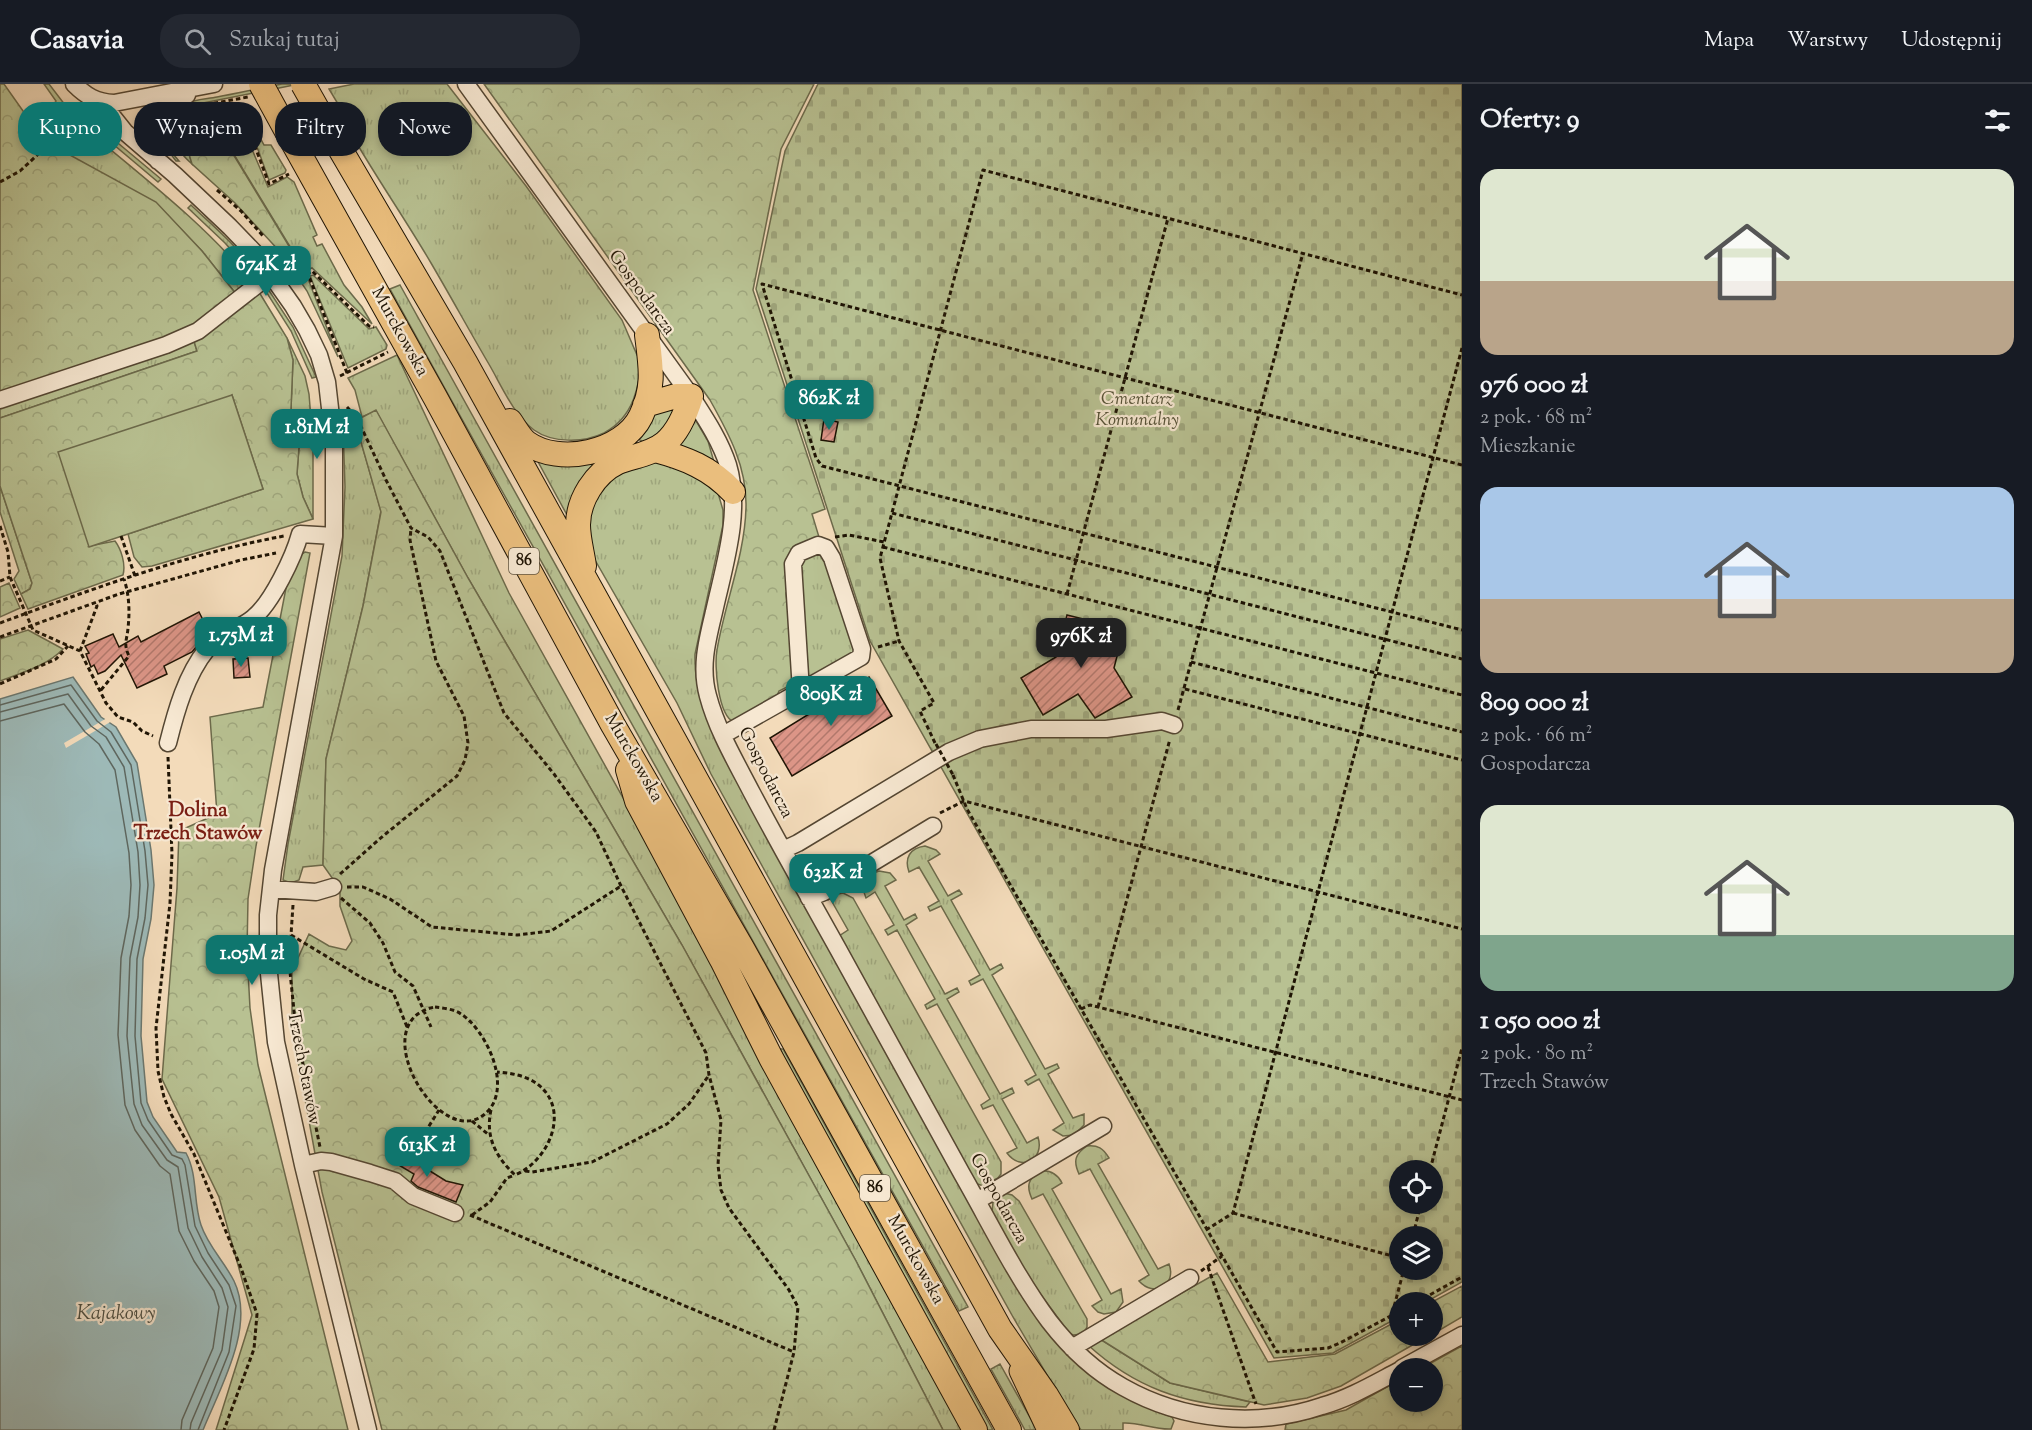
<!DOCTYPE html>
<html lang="pl">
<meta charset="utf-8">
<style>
body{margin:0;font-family:"Sorts Mill Goudy",serif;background:#242831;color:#f1f3f6;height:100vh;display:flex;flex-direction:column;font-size:22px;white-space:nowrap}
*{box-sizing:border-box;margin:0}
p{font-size:20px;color:#9ea1a6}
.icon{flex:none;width:33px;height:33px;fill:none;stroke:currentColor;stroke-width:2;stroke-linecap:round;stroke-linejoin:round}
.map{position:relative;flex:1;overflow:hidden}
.drawer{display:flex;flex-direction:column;background:#171b24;width:570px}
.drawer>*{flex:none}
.banner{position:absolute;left:18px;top:18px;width:570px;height:54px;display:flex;gap:12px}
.fabs{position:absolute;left:1389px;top:1076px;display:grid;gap:12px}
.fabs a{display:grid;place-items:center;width:54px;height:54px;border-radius:50%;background:#171b24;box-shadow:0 3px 9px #0003;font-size:30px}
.price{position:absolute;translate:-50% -51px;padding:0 14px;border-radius:12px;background:#0f766e;color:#fff;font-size:20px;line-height:39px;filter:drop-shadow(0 2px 3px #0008)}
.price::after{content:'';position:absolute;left:50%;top:36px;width:18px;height:14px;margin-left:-9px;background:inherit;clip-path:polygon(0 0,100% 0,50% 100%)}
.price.on{background:#222;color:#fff}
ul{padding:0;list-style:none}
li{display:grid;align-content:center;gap:12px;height:318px;padding:0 18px}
li span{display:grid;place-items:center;height:186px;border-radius:18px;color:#555}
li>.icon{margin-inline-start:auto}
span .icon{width:108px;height:108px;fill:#fffc;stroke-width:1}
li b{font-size:26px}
h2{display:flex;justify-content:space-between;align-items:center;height:72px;padding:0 18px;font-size:26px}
.chip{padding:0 21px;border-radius:24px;background:#171b24;box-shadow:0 3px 9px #0003;font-size:21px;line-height:54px}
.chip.on{background:#0f766e;color:#fff}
header{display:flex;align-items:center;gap:36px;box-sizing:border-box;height:84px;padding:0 30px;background:#171b24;border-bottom:2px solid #363941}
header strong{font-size:28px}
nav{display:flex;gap:33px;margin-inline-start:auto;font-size:21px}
.search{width:420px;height:54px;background:#242831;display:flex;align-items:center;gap:15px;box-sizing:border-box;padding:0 21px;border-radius:24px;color:#9ea1a6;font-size:22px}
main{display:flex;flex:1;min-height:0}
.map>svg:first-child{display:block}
.grass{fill:url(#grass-tufts);stroke:#6c6a4b;stroke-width:1.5}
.forest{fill:url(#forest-crowns);stroke:#6c6a4b;stroke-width:1.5}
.cemetery{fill:url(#cemetery-stones);stroke:#6c6a4b;stroke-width:1.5;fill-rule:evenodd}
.garden{fill:#b8c192;stroke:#6c6a4b;stroke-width:1.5}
.water{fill:#9db9b7;stroke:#6b776f;stroke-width:1.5}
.pier{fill:#f3dbba}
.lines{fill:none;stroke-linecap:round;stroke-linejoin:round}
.shore{stroke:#5e665e;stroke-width:1.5}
.building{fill:url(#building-hatch);stroke:#1f1404;stroke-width:1.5}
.minor-casing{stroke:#544632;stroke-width:19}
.major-casing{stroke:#1f1404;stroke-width:23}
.highway-casing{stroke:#1f1404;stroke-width:26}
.path{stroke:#1f1404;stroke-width:3;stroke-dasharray:4.5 3;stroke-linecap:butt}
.minor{stroke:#f7e8d2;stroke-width:16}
.major{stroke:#eabe7d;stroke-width:21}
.highway{stroke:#eabe7d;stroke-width:24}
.highway-bridge-casing{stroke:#1f1404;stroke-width:26;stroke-linecap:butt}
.path-bridge{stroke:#1f1404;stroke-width:3;stroke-dasharray:4.5 3;stroke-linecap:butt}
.highway-bridge{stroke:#eabe7d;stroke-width:24}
.labels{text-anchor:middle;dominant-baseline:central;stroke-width:4.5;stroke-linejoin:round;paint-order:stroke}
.shield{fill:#f7e8d2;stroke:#605442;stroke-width:1.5}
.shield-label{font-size:16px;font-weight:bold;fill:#1f1404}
.street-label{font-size:18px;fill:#1f1404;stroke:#f7e8d2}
.park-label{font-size:18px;font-style:italic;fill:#555136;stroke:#f7e8d2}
.neighbourhood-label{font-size:20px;font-weight:bold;fill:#7a1f14;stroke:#f7e8d2}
.water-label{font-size:20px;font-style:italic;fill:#4b4e43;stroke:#f7e8d2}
</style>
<header>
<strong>Casavia</strong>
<div class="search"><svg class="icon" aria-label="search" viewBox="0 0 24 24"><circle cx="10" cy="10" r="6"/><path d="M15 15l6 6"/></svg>Szukaj tutaj</div>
<nav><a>Mapa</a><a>Warstwy</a><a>Udostępnij</a></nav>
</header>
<main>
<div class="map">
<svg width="1462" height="1346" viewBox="0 0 1462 1346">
<defs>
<pattern id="grass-tufts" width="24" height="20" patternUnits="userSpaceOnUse" patternTransform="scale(1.5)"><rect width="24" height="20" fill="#b8c192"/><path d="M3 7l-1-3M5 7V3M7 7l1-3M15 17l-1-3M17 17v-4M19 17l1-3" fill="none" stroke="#9ea57c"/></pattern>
<pattern id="forest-crowns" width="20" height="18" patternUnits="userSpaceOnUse" patternTransform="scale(1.5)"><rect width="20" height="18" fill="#b8c192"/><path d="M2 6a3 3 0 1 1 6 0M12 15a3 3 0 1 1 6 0" fill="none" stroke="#9ea57c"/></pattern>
<pattern id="cemetery-stones" width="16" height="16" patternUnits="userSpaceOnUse" patternTransform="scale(1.5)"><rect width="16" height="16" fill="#b8c192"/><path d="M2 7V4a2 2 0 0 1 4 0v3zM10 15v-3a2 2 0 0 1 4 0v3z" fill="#9ea57c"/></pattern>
<pattern id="building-hatch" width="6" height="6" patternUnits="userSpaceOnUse" patternTransform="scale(1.5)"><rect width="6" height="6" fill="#dc9587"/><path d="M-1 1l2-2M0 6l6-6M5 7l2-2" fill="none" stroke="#b2786c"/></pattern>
</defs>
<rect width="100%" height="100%" fill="#f3dbba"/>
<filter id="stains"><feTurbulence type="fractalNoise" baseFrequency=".00333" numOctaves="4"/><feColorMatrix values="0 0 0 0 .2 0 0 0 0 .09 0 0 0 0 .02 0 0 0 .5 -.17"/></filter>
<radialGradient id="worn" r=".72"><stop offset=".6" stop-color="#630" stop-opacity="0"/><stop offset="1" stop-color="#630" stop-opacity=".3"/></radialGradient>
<path class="grass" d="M44 0H49L75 34 70 40 60 41 52 36 48 28 56 17Z
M282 0H299L198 20C166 27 155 52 179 77H176C159 58 158 31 185 20 194 15 207 15 217 13 239 9 260 4 282 0Z
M354 0H447L526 102 622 236 637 271H641C640 302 634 333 604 349 584 359 552 359 534 346 514 331 502 303 490 282 470 248 451 213 431 179 407 138 380 99 356 58L353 52 356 50 329 5Z
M242 20 264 61H271L286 86 285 89 269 96 252 49 238 22Z
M234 23 268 103 287 93 294 98 317 151 313 153 317 162 322 160 344 201 362 223 372 240 312 184 305 187 338 273 307 207 282 170 292 166 230 64 185 57 192 80C185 74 175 63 174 53 174 27 216 26 234 23Z
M155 25 149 52 138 42 136 35 140 29Z
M94 44 101 45 161 95 158 98Z
M87 46C144 94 205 140 252 198L236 210 202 167 156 119 52 68 79 49Z
M191 121C204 134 252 174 253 190L225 159 188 124Z
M313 191 369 245 376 243 387 261 386 265 348 284 310 192Z
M400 201 968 1223 959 1227 448 310 390 205Z
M268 205 293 243 316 293 312 294 291 247 265 206Z
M193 254 197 267 0 334V320Z
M287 254 305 292 309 310 313 360V435L303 413 297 390 299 363 297 345 291 325 293 276Z
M397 271 509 509 691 836 965 1346H943L856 1177 682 861 468 494 376 327 362 333 355 306 348 294Z
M677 319 667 344 645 359 638 355 653 329Z
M695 335 708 357 714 378 672 362Z
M355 337 381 427 363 522 326 675 323 781 303 783 299 796 291 799 283 796 288 760 342 472 345 403 343 341Z
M536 374H603L567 431Z
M650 376 694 386 718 409 723 426V441L695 570C694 607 706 636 722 668L1032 1227C1070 1278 1111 1312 1172 1333L1174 1337 1171 1345C1155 1346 1139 1338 1123 1339V1346H1081L1071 1332 1013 1233 711 690 677 619 591 469C584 435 592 422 608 393Z
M0 402 32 499 30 505 21 510 14 495 19 487 0 428Z
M815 468 825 473 856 568 812 596 807 590 798 494 802 476Z
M925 762 936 766 940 770 928 777 948 812 959 806 962 810 951 816 990 886 1001 880 1003 884 992 891 1045 985 1057 980 1059 984 1048 990 1073 1034 1084 1030V1041L1074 1051 1063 1052 1053 1046 1064 1039 1039 995 1028 1001 1025 997 1036 991 983 895 971 901 969 897 980 891 941 822 930 827 928 823 939 817 919 783 909 788C904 774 910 764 925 762Z
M879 787 890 789 896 796 885 802 904 836 915 830 917 834 906 841 945 910 957 904 959 908 947 915 1000 1010 1012 1004 1014 1009 1002 1015 1027 1059 1038 1053C1045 1076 1021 1088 1007 1069L1017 1064 993 1021 983 1025 981 1021 990 1015 937 920 927 925 925 921 935 915 897 846 888 851 885 846 894 841 875 808 866 814C860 800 866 791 879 787Z
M843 809 853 814 1001 1078V1090L998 1094 983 1102 975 1099 839 852 848 846 831 816 838 810Z
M780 965H783L993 1346H987L819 1044Z
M1087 1062C1098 1061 1103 1064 1109 1074L1098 1080 1158 1185 1169 1180C1177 1201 1154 1214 1139 1197L1149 1191 1090 1085 1079 1090C1073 1077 1075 1070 1087 1062Z
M1040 1087C1050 1086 1057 1089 1062 1099L1052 1105 1111 1210 1121 1205 1123 1218 1116 1228 1104 1230 1098 1228 1092 1222 1102 1216 1043 1110 1032 1115C1026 1102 1028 1095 1040 1087Z
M1004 1109 1012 1111 1019 1117 1087 1235V1243L1083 1250 1073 1251 1069 1249 1028 1193 992 1128 993 1118Z
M1100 1255 1170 1299 1250 1318 1246 1323C1184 1321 1134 1303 1088 1261Z
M1000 1280 1037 1346H1025L991 1285Z"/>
<path class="forest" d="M0 0H4L52 68 70 71 156 118 202 167 236 210 200 240 168 254 0 310Z
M484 0H814L781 65 753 206 825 425 812 430 819 453 795 465 788 508 786 509 794 588 793 600 779 607 774 619 734 638C718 632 714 581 717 566 725 518 745 471 746 423 747 383 729 350 710 316Z
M236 37 246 57 230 65 292 167 282 170 235 119 192 80 185 57 202 38Z
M259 208 287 254 293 276 291 325 297 345 299 363 297 390 303 413 313 435 152 482 142 483 134 473 128 450 263 405 232 311 89 462 115 457C121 465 126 480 123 491L28 525 21 510 30 505 32 499 0 402V334L197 267 193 254Z
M376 326 468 494 682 861 856 1177 943 1346H382L322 1108 292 944V887L309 850 329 862 346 866 352 857 340 822V805L323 781 326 675 363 522 381 428 355 337Z
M305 468 310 469 256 762 248 815 247 868 250 924 258 981 348 1346H216L252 1231 219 1113 162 995 177 804 179 747 217 730 210 633 263 623 286 504C290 491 293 474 305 468Z
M9 499 20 524 0 533V503Z
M28 546 63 565C47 582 21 589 0 597V555Z
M1217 1189 1268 1278 1335 1270 1399 1236 1400 1251H1430L1341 1302 1307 1314 1264 1321 1170 1299 1100 1255Z
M1462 1202V1233L1433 1250 1432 1218Z
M1462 1262V1346H1285L1286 1340 1346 1326 1399 1296 1400 1317H1432V1284H1422Z"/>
<path class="cemetery" d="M818 0H1462V1198L1426 1218H1400L1399 1233 1333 1269 1274 1274 870 557 756 205 785 67ZM1400 1086H1432V1119H1400ZM1400 1152H1432V1185H1400Z"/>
<path class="garden" d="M232 311 263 405 89 463 58 368Z"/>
<path class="water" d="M73 593 101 633 116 643 137 679 151 766 154 801 151 835 143 875 141 952 147 1018 153 1033 177 1068 186 1069C198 1091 193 1118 201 1141 208 1162 224 1177 234 1197 256 1242 220 1304 203 1346H0V615Z"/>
<path class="pier" d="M107 634 112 637 66 664 64 659Z"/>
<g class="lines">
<path class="shore" d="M0 621 71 601 97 637 111 648 131 681 145 767 148 801 145 834 137 875 135 952 141 1019 148 1036 172 1071 182 1075 185 1081 195 1142 208 1169 229 1201 236 1222 229 1268 198 1346
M0 628 68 610 91 642 106 653 124 683 138 768 140 801 138 833 130 874 127 952 134 1020 142 1041 167 1076 178 1083 188 1144 202 1173 222 1204 228 1223 222 1266 191 1339 190 1346
M0 637 64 620 85 648 99 660 115 686 129 769 131 801 129 832 121 874 118 951 125 1021 135 1046 160 1082 170 1090 179 1147 194 1177 214 1207 219 1223 213 1264 182 1336 181 1346"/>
</g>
<path class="building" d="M824 335 838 338 834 358 821 356Z
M199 528 209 548 192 568 164 582 167 590 137 604 121 571 105 587 98 590 94 581 91 583 86 570 89 569 85 562 113 550 119 563 138 552 141 558Z
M1067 531 1124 545 1114 584 1132 613 1095 634 1078 610 1043 631 1021 594 1056 573Z
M248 574 250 593 234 594 233 575Z
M869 593 892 632 792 692 770 654Z
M393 1064 446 1097 463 1101 456 1118 418 1103 411 1097 414 1090 387 1074Z"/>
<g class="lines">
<g class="minor-casing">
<path id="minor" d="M74 0C86 12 96 18 114 19L214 0
M466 0 691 312C705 334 720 356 728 381 742 428 724 482 714 528 707 557 700 583 708 612 717 646 736 678 752 709 780 762 809 813 838 865 879 940 921 1015 962 1090 990 1139 1015 1191 1049 1237 1069 1263 1094 1287 1123 1303 1183 1337 1257 1344 1322 1322 1350 1314 1375 1299 1400 1286
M101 18 125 48 175 91 230 143 257 171 293 222 307 246 319 271 327 298 334 359V452L273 786 268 831V880L276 958 303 1081 368 1346
M158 77C156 60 153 38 165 24 170 18 180 15 187 11
M0 316 166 261 198 247 271 190
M723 651 861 573 862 565 832 474 826 464 818 461 799 469 793 480 801 607
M168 659C176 627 186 591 207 565 219 549 239 546 253 534 272 519 294 472 300 450L334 452
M783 766 798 759 949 668 980 655 1031 645H1106L1162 637 1174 641
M271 805 316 808 333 803
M809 814 824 808 933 742
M303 1081 321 1077 331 1078 370 1089 395 1097 413 1112 455 1129
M977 1117 1103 1042
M1072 1264 1190 1194
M1402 1284 1462 1251"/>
</g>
<g class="major-casing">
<path id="major" d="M1020 1287 1048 1346"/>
</g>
<g class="highway-casing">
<path id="highway" d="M329 46 465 278 1000 1245 1046 1311 1067 1346
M290 53 435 313 613 641 742 864 1009 1346
M510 337C515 344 520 354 527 359 559 382 623 369 641 332 655 302 651 283 647 251
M655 366C685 374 711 384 733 408
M584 482C582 468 578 454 578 441 578 416 595 389 618 378 634 372 652 370 665 359 679 347 686 329 691 312H676L645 321
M628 686 637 717 722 876 771 974 975 1346"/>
</g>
<path class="path" d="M235 21 253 57 269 100 289 90
M199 22 248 13
M0 98 20 87 47 62
M217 106 241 127 263 152
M347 289 308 190 312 187 369 242 374 243
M340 292 388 268
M347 323 357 334 386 396 411 444 428 453 440 467 504 629 554 690 596 748 621 802 706 969 709 991 721 1036 718 1081 721 1106 729 1124 789 1206 798 1223 794 1268 774 1346
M1462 381 762 200 816 374 822 382 1462 546
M892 429 1462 575
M0 442 8 468 10 493 33 546 80 567 106 619 118 633 133 638 142 647 153 652
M121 452 135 492
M835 453 849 451 884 458
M883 463 1462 611
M0 497 10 493
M1067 510 1168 134
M0 539C92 505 187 470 284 452
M0 553 119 510 241 476 276 469
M878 563 899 557
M80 567 97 522 96 519
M1191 578 1462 648
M0 600 56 575 68 562
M1185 605 1462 676
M101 606 129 572C123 559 127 557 128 544 130 527 129 510 124 495
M1178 626 1303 169
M935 659 920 627 934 619 899 557 880 474 983 86 1462 211
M168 673 172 770 170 819 156 944 158 987 164 1013 171 1030 194 1070 241 1184 257 1230 254 1265 224 1346
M953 691 967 725 1277 1268 1328 1264 1340 1259 1400 1227
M940 729 964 717 1462 845
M340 790 383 752 457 692 465 676 468 659 464 632 436 577 410 456 411 444
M347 803H363L390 815 432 843 517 851 551 847 621 802
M341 814 370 839 383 859 395 888 413 902 431 943
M293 821 291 851 364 895 393 908 407 943
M291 851 292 872 290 888 296 946 320 1063
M435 923C443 924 454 925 461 930 486 946 512 1001 488 1027 443 1075 360 937 435 923Z
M1098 923 1170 655
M1081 925 1090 921 1462 1016
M491 1026C485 1053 496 1073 515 1091 547 1078 570 1030 541 1003 529 992 512 989 497 988
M472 1037 489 1051
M409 1074 439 1026
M1430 1086 1462 964
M525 1087 532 1088 592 1078 667 1040 689 1020 709 991
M1233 1129 1400 1174
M470 1131 794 1268
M472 1131 490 1118 507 1094 515 1091
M1206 1146 1233 1129 1462 264
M1413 1152 1421 1119
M1208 1183 1256 1320
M1201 1187 1222 1172
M1417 1218 1462 1193
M1397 1229 1394 1223 1404 1185"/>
<use href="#minor" class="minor"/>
<use href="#major" class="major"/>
<use href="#highway" class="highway"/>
<g class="highway-bridge-casing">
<path id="highway-bridge" d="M261 0 290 53
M303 0 329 46"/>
</g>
<path class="path-bridge" d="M936 660 953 691"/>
<use href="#highway-bridge" class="highway-bridge"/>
</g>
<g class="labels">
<g class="shield">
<rect x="509" y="464" width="30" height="26" rx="4.5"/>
<rect x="860" y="1091" width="30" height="26" rx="4.5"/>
</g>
<g class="shield-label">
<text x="524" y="477">86</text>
<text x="875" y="1104">86</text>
</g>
<g class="street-label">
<text transform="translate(641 209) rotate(54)">Gospodarcza</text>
<text transform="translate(399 248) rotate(61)">Murckowska</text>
<text transform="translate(633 674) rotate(60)">Murckowska</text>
<text transform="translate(765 689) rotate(63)">Gospodarcza</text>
<text transform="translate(303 984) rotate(79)">Trzech Stawów</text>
<text transform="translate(998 1115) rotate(61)">Gospodarcza</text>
<text transform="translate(915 1176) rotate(61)">Murckowska</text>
</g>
<g class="park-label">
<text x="1137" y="316">Cmentarz<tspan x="1137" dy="21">Komunalny</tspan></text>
</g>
<g class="neighbourhood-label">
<text x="198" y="727">Dolina<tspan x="198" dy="23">Trzech Stawów</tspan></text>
</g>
<g class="water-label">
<text x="116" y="1230">Kajakowy</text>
</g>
</g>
<rect width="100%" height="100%" filter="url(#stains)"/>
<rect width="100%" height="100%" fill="url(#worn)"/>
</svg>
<div class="fabs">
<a><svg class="icon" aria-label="locate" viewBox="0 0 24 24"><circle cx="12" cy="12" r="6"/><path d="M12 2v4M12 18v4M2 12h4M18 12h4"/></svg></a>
<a><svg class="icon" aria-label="layers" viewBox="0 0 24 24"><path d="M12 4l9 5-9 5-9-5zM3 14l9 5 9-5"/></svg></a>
<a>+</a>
<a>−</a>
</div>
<b class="price" style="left:266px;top:213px">674K zł</b>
<b class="price" style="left:829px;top:347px">862K zł</b>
<b class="price" style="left:317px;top:376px">1.81M zł</b>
<b class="price" style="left:241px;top:584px">1.75M zł</b>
<b class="price on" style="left:1081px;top:585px">976K zł</b>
<b class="price" style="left:831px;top:643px">809K zł</b>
<b class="price" style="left:833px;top:821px">632K zł</b>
<b class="price" style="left:252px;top:902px">1.05M zł</b>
<b class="price" style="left:427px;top:1094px">613K zł</b>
<div class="banner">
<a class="chip on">Kupno</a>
<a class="chip">Wynajem</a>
<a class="chip">Filtry</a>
<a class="chip">Nowe</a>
</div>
</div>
<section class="drawer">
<h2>Oferty: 9<svg class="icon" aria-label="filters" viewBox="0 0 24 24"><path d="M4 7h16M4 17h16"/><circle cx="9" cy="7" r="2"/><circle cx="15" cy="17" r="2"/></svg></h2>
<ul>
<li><span style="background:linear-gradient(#dfe7d0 60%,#b9a48a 0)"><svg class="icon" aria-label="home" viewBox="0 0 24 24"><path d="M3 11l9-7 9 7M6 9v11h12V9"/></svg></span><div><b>976 000 zł</b><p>2 pok. · 68 m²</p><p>Mieszkanie</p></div></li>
<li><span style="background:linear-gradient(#a9c7e8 60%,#b9a48a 0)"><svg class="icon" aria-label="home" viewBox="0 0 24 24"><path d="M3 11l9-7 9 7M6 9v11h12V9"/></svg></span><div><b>809 000 zł</b><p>2 pok. · 66 m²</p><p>Gospodarcza</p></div></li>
<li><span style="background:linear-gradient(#dfe7d0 70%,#7fa58c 0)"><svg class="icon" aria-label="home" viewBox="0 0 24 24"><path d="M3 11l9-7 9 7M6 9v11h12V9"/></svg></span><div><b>1 050 000 zł</b><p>2 pok. · 80 m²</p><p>Trzech Stawów</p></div></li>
</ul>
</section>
</main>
